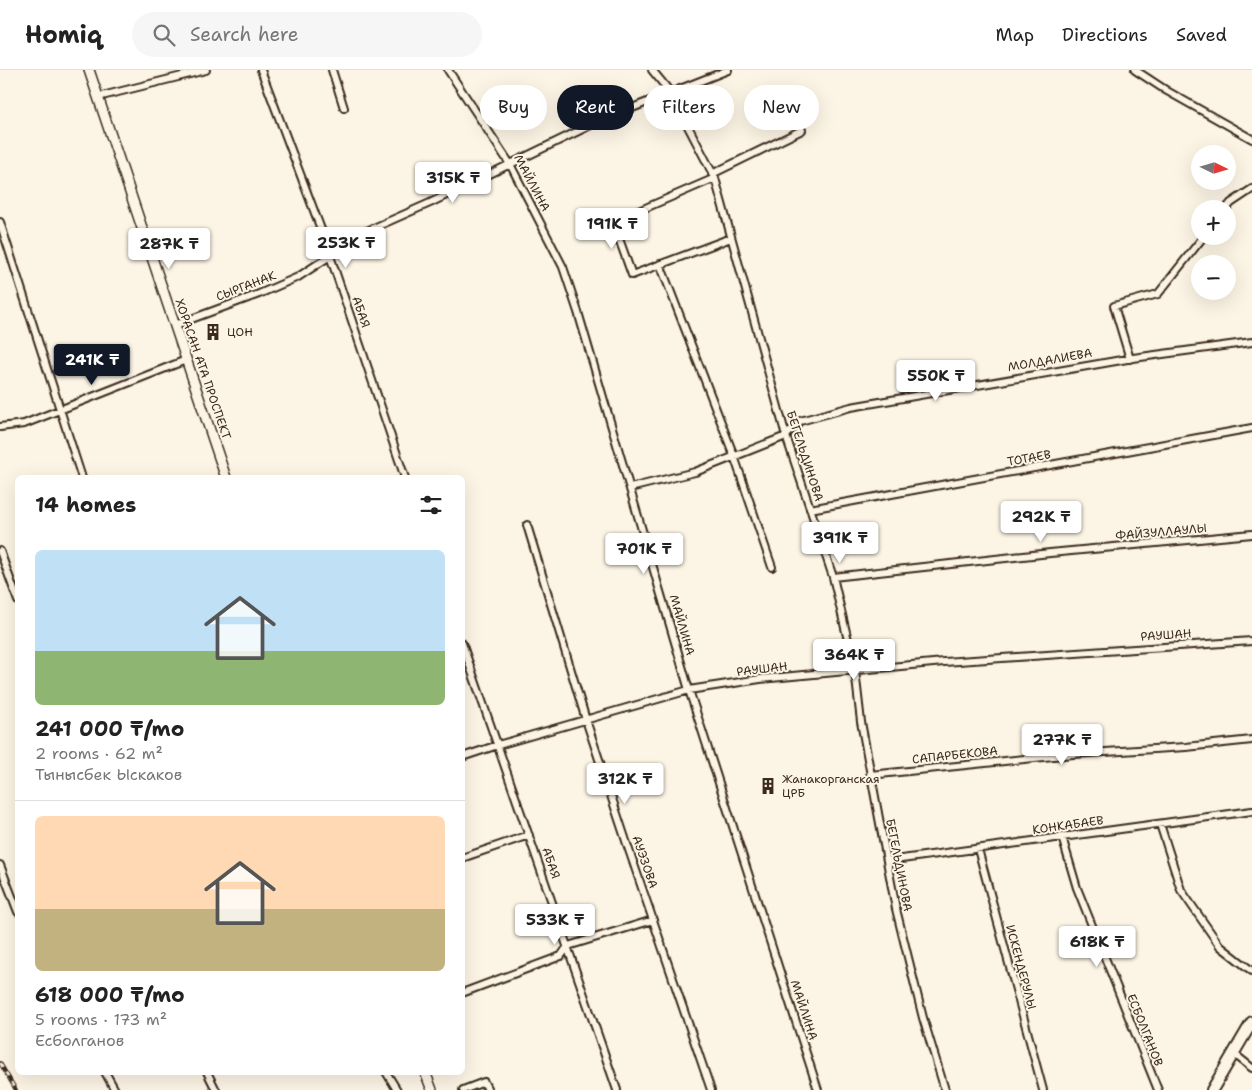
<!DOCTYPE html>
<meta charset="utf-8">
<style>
body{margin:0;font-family:"Shantell Sans",sans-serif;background:#f6f6f6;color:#222;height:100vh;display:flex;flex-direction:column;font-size:19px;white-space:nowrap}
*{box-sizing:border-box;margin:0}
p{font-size:16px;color:#767676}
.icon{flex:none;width:28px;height:28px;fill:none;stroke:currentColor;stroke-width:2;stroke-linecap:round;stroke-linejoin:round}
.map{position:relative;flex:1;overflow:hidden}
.details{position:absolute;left:15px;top:405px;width:450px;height:600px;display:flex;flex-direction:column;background:#fff;border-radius:8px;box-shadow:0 5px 20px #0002}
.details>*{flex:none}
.guide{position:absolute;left:480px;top:15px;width:475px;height:45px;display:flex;gap:10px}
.needle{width:32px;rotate:95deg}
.buttons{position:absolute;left:1191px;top:75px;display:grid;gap:10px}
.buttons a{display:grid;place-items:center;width:45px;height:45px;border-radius:50%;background:#fff;box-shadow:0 5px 20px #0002;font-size:25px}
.price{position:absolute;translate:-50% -42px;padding:0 11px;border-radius:5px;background:#fff;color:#222;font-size:16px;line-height:32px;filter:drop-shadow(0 1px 2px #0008)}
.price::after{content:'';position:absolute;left:50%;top:30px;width:15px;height:11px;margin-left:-8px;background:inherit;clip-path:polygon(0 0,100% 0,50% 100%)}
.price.on{background:#111827;color:#fff}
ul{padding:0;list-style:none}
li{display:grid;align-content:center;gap:10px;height:265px;padding:0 20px}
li+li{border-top:1px solid #e0e0e0}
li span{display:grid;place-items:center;height:155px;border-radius:8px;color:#555}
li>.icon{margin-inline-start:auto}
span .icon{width:90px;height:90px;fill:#fffc;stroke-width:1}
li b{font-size:21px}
h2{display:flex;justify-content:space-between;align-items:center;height:60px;padding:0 20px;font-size:21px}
.pill{padding:0 18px;border-radius:22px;background:#fff;box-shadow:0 5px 20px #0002;font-size:18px;line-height:45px}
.pill.on{background:#111827;color:#fff}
header{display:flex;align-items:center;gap:30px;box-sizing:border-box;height:70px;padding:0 25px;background:#fff;border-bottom:1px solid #e0e0e0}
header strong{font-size:24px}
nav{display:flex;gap:28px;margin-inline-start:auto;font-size:18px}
.search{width:350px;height:45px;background:#f6f6f6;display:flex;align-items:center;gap:12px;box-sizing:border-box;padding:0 18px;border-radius:28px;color:#767676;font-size:19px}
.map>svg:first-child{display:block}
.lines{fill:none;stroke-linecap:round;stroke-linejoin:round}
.street-casing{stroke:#3b2a1e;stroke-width:10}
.secondary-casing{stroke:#3b2a1e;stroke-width:12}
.primary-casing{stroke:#3b2a1e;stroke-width:14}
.street{stroke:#fcf5e5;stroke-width:6}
.secondary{stroke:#fcf5e5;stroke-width:9}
.primary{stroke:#fcf5e5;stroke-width:10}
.rail-casing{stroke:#3b2a1e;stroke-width:4}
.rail{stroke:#fcf5e5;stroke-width:2;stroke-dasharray:5.5;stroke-linecap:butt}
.labels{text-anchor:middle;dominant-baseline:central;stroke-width:4;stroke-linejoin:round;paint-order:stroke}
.street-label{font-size:12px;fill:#3b2a1e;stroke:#fcf5e5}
.poi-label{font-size:12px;fill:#3b2a1e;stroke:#fcf5e5;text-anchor:start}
</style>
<header>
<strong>Homiq</strong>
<div class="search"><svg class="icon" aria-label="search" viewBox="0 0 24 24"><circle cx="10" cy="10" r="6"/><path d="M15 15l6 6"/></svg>Search here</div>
<nav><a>Map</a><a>Directions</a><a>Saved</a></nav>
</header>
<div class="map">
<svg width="1252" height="1020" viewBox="0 0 1252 1020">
<rect width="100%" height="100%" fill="#fcf5e5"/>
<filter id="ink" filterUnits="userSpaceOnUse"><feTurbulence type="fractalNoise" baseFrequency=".02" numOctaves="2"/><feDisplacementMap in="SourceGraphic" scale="10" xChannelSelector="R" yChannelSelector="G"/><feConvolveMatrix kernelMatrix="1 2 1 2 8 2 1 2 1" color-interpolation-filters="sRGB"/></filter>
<g filter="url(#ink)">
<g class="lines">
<g class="street-casing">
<path id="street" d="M261 0 322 162 405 408
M332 0 344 38
M448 0 510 94 563 197 578 242 689 620 818 1020
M652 0 670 22 715 108 786 366 833 507 855 600 861 652 896 839 923 948 945 1020
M1135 0 1167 21 1252 69
M98 27 206 0
M712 104 802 60
M715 108 613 152 632 205 731 168
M1226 139 1231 133 1252 119
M0 152 82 408
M660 194 734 386 772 497
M175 255 259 224 298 207 330 186 342 172 430 133 597 52 728 0
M1130 289 1114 236 1158 224 1204 166
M0 357 24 354 186 290
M630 418 695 402 786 366 800 351 851 337 1133 288 1252 272
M810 439 1252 358
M527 455 586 650 628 777 711 1020
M0 481 18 531
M833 507 1050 483 1252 464
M462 573 617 1020
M462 687 498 675 689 620 760 609 944 592 1252 571
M870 705 1073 684 1186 677 1252 670
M1160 754 1181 820 1220 876 1252 901
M1062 767 1077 818 1158 1020
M978 779 1043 1020
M462 788 529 765
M887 791 1252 741
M0 795 18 842
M462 923 561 886 568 876 653 850
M1233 983 1252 998
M105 1002 115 1020
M207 1002 216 1020
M386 1002 397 1020
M463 1020 484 1012 488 1020"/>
</g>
<g class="secondary-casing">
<path id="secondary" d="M89 0 226 408
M425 1002 432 1020"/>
</g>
<g class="primary-casing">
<path id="primary" d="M1212 1020 1252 952"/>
</g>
<use href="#street" class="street"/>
<use href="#secondary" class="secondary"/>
<use href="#primary" class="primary"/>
<g class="rail-casing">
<path id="rail" d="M0 993 16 1020"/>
</g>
<use href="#rail" class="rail"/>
</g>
</g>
<defs>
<g id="building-bare" transform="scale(1.35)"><path d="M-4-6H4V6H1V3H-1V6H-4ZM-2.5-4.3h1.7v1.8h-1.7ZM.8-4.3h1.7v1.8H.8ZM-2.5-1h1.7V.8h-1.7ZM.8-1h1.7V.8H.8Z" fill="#3b2a1e" stroke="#fcf5e5" stroke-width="2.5" paint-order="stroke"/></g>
</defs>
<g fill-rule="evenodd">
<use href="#building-bare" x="213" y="262"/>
<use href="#building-bare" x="768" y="716"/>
</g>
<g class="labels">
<g class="street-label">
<text transform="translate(532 113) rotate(62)">МАЙЛИНА</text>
<text transform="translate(246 216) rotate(-21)">СЫРГАНАК</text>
<text transform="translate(361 242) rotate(71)">АБАЯ</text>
<text transform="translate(1050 290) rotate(-10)">МОЛДАЛИЕВА</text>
<text transform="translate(203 299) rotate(71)">ХОРАСАН АТА ПРОСПЕКТ</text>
<text transform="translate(805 386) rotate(72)">БЕГЕЛЬДИНОВА</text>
<text transform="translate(1029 388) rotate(-10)">ТОТАЕВ</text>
<text transform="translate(1161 462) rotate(-5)">ФАЙЗУЛЛАУЛЫ</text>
<text transform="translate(682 555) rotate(74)">МАЙЛИНА</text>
<text transform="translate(1166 565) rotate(-4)">РАУШАН</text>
<text transform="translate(762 599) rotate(-7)">РАУШАН</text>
<text transform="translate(955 685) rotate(-6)">САПАРБЕКОВА</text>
<text transform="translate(1068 755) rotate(-8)">КОНКАБАЕВ</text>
<text transform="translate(645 792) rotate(71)">АУЭЗОВА</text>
<text transform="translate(551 793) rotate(71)">АБАЯ</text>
<text transform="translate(899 795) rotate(79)">БЕГЕЛЬДИНОВА</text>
<text transform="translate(1021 897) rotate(75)">ИСКЕНДЕРУЛЫ</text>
<text transform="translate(804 940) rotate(72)">МАЙЛИНА</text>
<text transform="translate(1145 960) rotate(68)">ЕСБОЛГАНОВ</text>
</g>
<g class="poi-label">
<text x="227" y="262">ЦОН</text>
<text x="782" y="709">Жанакорганская<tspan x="782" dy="14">ЦРБ</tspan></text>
</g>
</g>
</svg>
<div class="buttons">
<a><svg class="needle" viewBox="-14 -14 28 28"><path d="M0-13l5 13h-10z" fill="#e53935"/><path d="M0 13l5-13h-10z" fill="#767676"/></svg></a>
<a>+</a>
<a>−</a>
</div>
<b class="price" style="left:453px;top:134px">315K ₸</b>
<b class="price" style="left:612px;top:180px">191K ₸</b>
<b class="price" style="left:346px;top:199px">253K ₸</b>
<b class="price" style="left:169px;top:200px">287K ₸</b>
<b class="price on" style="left:92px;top:316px">241K ₸</b>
<b class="price" style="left:936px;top:332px">550K ₸</b>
<b class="price" style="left:1041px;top:473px">292K ₸</b>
<b class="price" style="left:840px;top:494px">391K ₸</b>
<b class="price" style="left:644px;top:505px">701K ₸</b>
<b class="price" style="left:854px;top:611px">364K ₸</b>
<b class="price" style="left:1062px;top:696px">277K ₸</b>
<b class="price" style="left:625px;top:735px">312K ₸</b>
<b class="price" style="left:555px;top:876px">533K ₸</b>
<b class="price" style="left:1097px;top:898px">618K ₸</b>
<div class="guide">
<a class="pill">Buy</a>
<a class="pill on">Rent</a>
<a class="pill">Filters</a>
<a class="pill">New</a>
</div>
<section class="details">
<h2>14 homes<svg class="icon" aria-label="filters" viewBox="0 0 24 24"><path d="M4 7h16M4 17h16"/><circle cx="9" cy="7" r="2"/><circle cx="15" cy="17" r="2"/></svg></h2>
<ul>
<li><span style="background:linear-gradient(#bfe0f5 65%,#8fb573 0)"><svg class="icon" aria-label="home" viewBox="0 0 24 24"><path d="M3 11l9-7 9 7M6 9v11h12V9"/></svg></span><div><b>241 000 ₸/mo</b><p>2 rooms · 62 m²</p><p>Тынысбек Ыскаков</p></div></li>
<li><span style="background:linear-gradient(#ffd9b3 60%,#c2b280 0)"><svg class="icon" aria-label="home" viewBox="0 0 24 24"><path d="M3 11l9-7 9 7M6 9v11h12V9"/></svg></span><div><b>618 000 ₸/mo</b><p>5 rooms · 173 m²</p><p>Есболганов</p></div></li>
</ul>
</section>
</div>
